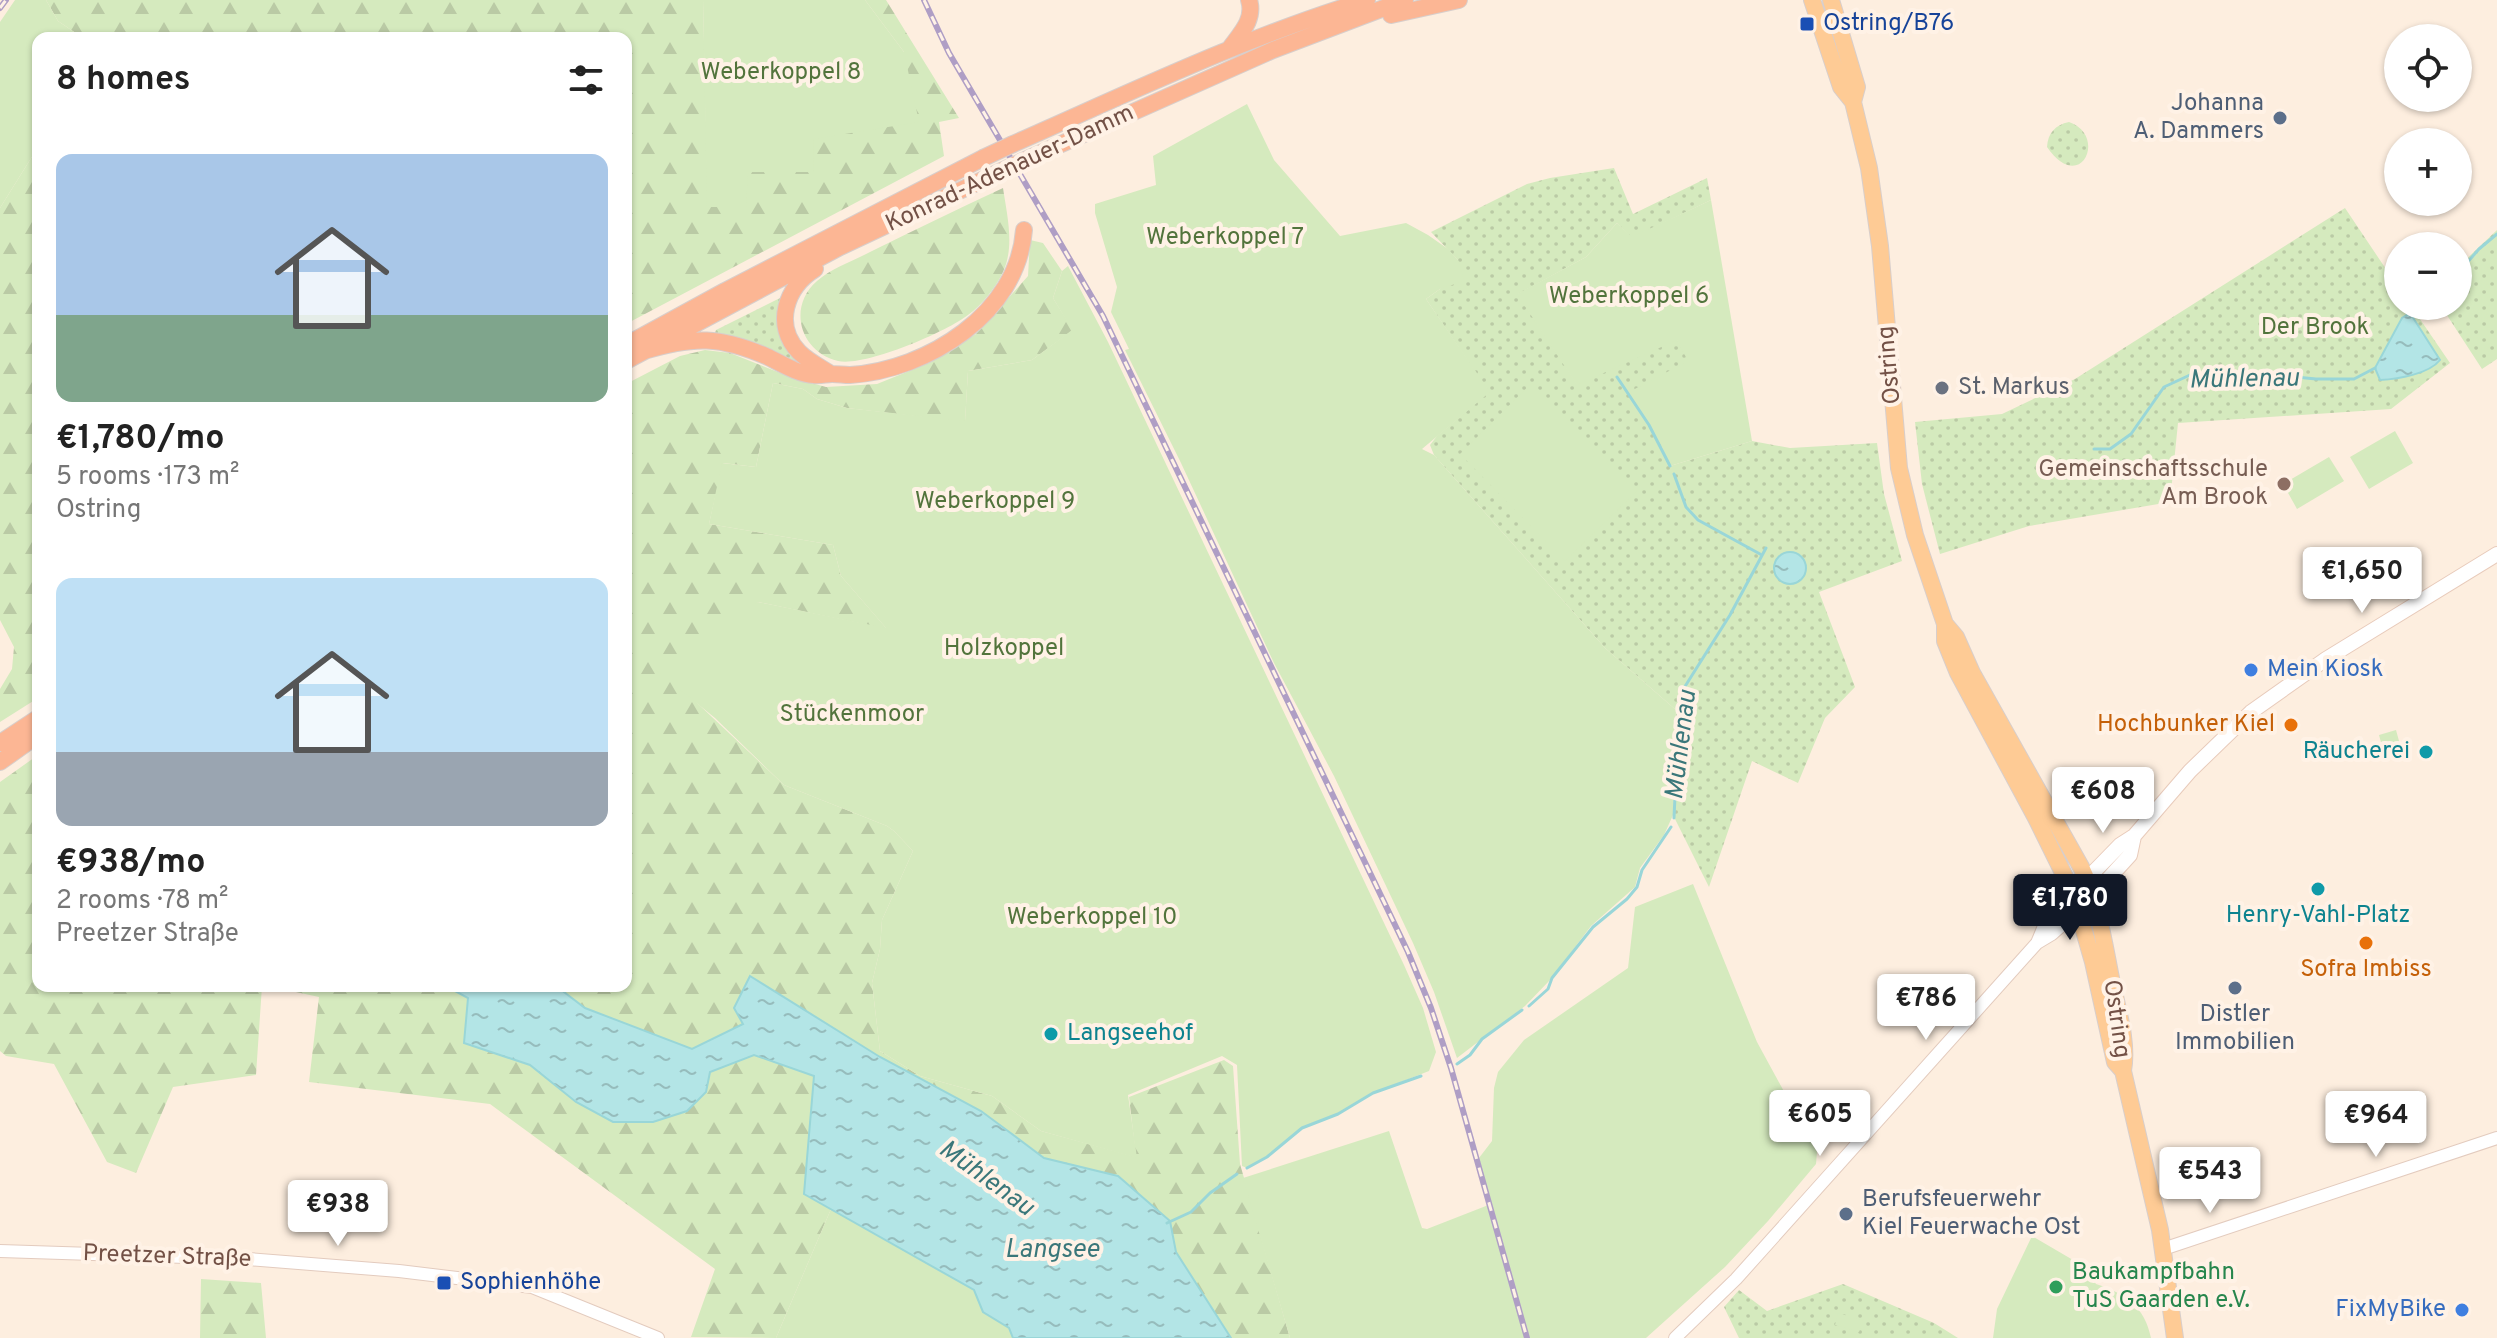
<!DOCTYPE html>
<meta charset="utf-8">
<style>
body{margin:0;font-family:Overpass,sans-serif;background:#f6f6f6;color:#222;height:100vh;display:flex;flex-direction:column;font-size:30px;white-space:nowrap}
*{box-sizing:border-box;margin:0}
p{font-size:26px;color:#767676}
.icon{flex:none;width:44px;height:44px;fill:none;stroke:currentColor;stroke-width:2;stroke-linecap:round;stroke-linejoin:round}
.map{position:relative;flex:1;overflow:hidden}
.details{position:absolute;left:32px;top:32px;width:600px;height:960px;display:flex;flex-direction:column;background:#fff;border-radius:16px;box-shadow:0 2px 6px #0004}
.details>*{flex:none}
.buttons{position:absolute;left:2384px;top:24px;display:grid;gap:16px}
.buttons a{display:grid;place-items:center;width:88px;height:88px;border-radius:50%;background:#fff;box-shadow:0 2px 6px #0004;font-size:40px}
.price{position:absolute;translate:-50% -68px;padding:0 18px;border-radius:8px;background:#fff;color:#222;font-size:26px;line-height:52px;filter:drop-shadow(0 2px 4px #0008)}
.price::after{content:'';position:absolute;left:50%;top:48px;width:24px;height:18px;margin-left:-12px;background:inherit;clip-path:polygon(0 0,100% 0,50% 100%)}
.price.current{background:#111827;color:#fff}
ul{padding:0;list-style:none}
li{display:grid;align-content:center;gap:16px;height:424px;padding:0 24px}
li span{display:grid;place-items:center;height:248px;border-radius:16px;color:#555}
li>.icon{margin-inline-start:auto}
span .icon{width:144px;height:144px;fill:#fffc;stroke-width:1}
li b{font-size:34px}
h2{display:flex;justify-content:space-between;align-items:center;height:96px;padding:0 24px;font-size:34px}
.map>svg:first-child{display:block}
.grass{fill:url(#grass-dots)}
.forest{fill:url(#forest-firs)}
.garden{fill:#d5eabe}
.water{fill:url(#water-ripples);stroke:#99d6d8;stroke-width:2}
.lines{fill:none;stroke-linecap:round;stroke-linejoin:round}
.stream{stroke:#99d6d8;stroke-width:3}
.tertiary-casing{stroke:#e3cbbe;stroke-width:14}
.secondary-casing{stroke:#e8cbbb;stroke-width:16}
.primary-casing{stroke:#d8cecb;stroke-width:18}
.trunk-casing{stroke:#d8cecb;stroke-width:18}
.tertiary{stroke:#fff;stroke-width:12}
.secondary{stroke:#fff;stroke-width:14}
.primary{stroke:#fecb95;stroke-width:16}
.trunk{stroke:#fcb694;stroke-width:16}
.rail-casing{stroke:#af9ec5;stroke-width:6}
.rail{stroke:#fff2e6;stroke-width:3;stroke-dasharray:9;stroke-linecap:butt}
.trunk-bridge-casing{stroke:#d8cecb;stroke-width:18;stroke-linecap:butt}
.trunk-bridge{stroke:#fcb694;stroke-width:16}
.transit-dot{fill:#1a4fb4;stroke:#fff2e6;stroke-width:3}
.service-dot{fill:#5c6f8a;stroke:#fff2e6;stroke-width:3}
.worship-dot{fill:#6b7280;stroke:#fff2e6;stroke-width:3}
.education-dot{fill:#8d6e63;stroke:#fff2e6;stroke-width:3}
.shop-dot{fill:#3f7fe0;stroke:#fff2e6;stroke-width:3}
.food-dot{fill:#e8710a;stroke:#fff2e6;stroke-width:3}
.culture-dot{fill:#0f9aa8;stroke:#fff2e6;stroke-width:3}
.leisure-dot{fill:#2e9e5b;stroke:#fff2e6;stroke-width:3}
.labels{text-anchor:middle;dominant-baseline:central;stroke-width:8;stroke-linejoin:round;paint-order:stroke}
.transit-label{font-size:24px;fill:#164399;stroke:#fff2e6;text-anchor:start}
.park-label{font-size:24px;fill:#52743c;stroke:#fff2e6}
.service-label{font-size:24px;fill:#4e5e75;stroke:#fff2e6;text-anchor:end}
.street-label{font-size:24px;fill:#735146;stroke:#fff2e6}
.worship-label{font-size:24px;fill:#5b616d;stroke:#fff2e6;text-anchor:start}
.education-label{font-size:24px;fill:#785e54;stroke:#fff2e6;text-anchor:end}
.shop-label{font-size:24px;fill:#366cbe;stroke:#fff2e6;text-anchor:start}
.food-label{font-size:24px;fill:#c56008;stroke:#fff2e6;text-anchor:end}
.culture-label{font-size:24px;fill:#0d838f;stroke:#fff2e6;text-anchor:end}
.leisure-label{font-size:24px;fill:#27864d;stroke:#fff2e6;text-anchor:start}
.water-label{font-size:26px;font-style:italic;fill:#3a777a;stroke:#fff2e6}
</style>
<div class="map">
<svg width="2497" height="1338" viewBox="0 0 2497 1338">
<defs>
<pattern id="grass-dots" width="8" height="8" patternUnits="userSpaceOnUse" patternTransform="scale(2)"><rect width="8" height="8" fill="#d5eabe"/><path d="M2 2h.1M6 6h.1" fill="none" stroke="#bacaa5" stroke-width="1.8" stroke-linecap="round"/></pattern>
<pattern id="forest-firs" width="22" height="20" patternUnits="userSpaceOnUse" patternTransform="scale(2)"><rect width="22" height="20" fill="#d5eabe"/><path d="M5 1l3.5 6h-7zM16 11l3.5 6h-7z" fill="#bacaa5"/></pattern>
<pattern id="water-ripples" width="26" height="14" patternUnits="userSpaceOnUse" patternTransform="scale(2)"><rect width="26" height="14" fill="#b3e5e6"/><path d="M2 4q2-2 4 0t4 0M15 11q2-2 4 0t4 0" fill="none" stroke="#96bcbc"/></pattern>
</defs>
<rect width="100%" height="100%" fill="#fdeedf"/>
<path class="grass" d="M2069 122C2108 135 2081 196 2047 147 2048 133 2055 125 2069 122Z
M1614 168 1633 214 1707 178 1711 200 1632 238 1617 223 1586 257 1518 294 1577 384 1677 339 1689 360 1662 447 1670 466 1752 441 1790 448 1877 443 1884 494 1902 561 1819 592 1855 687 1825 718 1798 783 1752 761 1709 887 1673 815 1676 710 1605 648 1434 455 1430 445 1437 436 1489 392 1426 299 1440 289 1458 260 1431 232 1527 184 1550 178Z
M2345 208 2398 287V306H2411L2450 363 2391 409 2178 423 2170 502 2029 526 1940 554 1922 484 1915 422 2002 414 2075 379Z
M2497 230V359L2482 369 2441 306H2458V267Z
M782 297C771 335 791 333 799 363L728 335 715 333 716 330Z
M1843 1284 1934 1323 1958 1338H1739L1724 1307 1739 1290 1767 1311Z"/>
<path class="forest" d="M46 0H703L708 207 748 172 813 139 904 52 865 0H886L959 118 939 122 944 156 626 324V38H83L58 21Z
M38 147V698L0 722V689L12 669 14 647 0 620V208Z
M1003 188C1007 215 1015 246 1003 272 996 287 982 305 968 315 946 332 865 367 838 361 800 352 787 307 817 281 832 268 853 261 870 252 914 230 958 209 1003 188Z
M1030 240 1043 243 1062 271 1053 298 1073 330 1032 360 968 371 965 422 847 408 817 399 803 389 773 383 756 467 723 463 709 524 833 545 841 576 887 629 758 602 694 700 784 785 887 826 894 831 913 851 882 920 880 949 872 983 880 1051 920 1076 992 1096 1041 1131 1136 1157 1129 1097 1224 1060 1233 1066 1240 1164 1290 1338H1231L1176 1252 1170 1221 1118 1176 1044 1158 981 1111 880 1057 744 1024 692 1049 585 1008 556 986H626V384L680 356 705 350 730 353 793 378 826 387 877 384 929 363 976 334 1028 276Z
M38 755V986H262L256 1075 173 1087 136 1173 107 1162 54 1064 6 1056 0 1051V782Z
M268 986H446L468 998 464 1043 530 1065 576 1102 706 1092 710 1072 754 1054 814 1076 804 1194 831 1209 776 1338 691 1337 715 1269 490 1104 309 1082 319 997Z
M201 1279 261 1283 266 1338H200Z"/>
<path class="garden" d="M15 0H46L58 21 83 38H38V147L0 208V22Z
M703 0H865L904 52 919 122 814 139 813 172H748L746 207H707Z
M1247 104 1274 160 1340 236 1406 223 1428 235 1448 249 1458 260 1464 281 1440 289 1426 299 1490 392 1422 449 1434 455 1605 648 1676 710 1673 815 1664 835 1640 868 1635 887 1591 926 1550 980 1525 1006 1457 1058 1434 992 1413 943 1334 776 1274 663 1181 463 1125 350 1129 349 1111 312 1117 287 1095 213V204L1156 185 1153 156Z
M1711 200 1752 441 1670 466 1662 447 1629 392 1688 361 1677 340 1577 385 1517 294 1586 257 1617 223 1632 237Z
M1068 266 1108 342 1404 965 1423 1008 1436 1052 1429 1071 1373 1093 1338 1114 1303 1128 1267 1157 1247 1168 1242 1166 1237 1065 1222 1056 1128 1095 1137 1158 1041 1131 992 1096 920 1076 880 1051 872 983 880 949 882 920 913 851 894 831 887 826 784 785 715 718 656 670 758 602 886 628 841 576 833 545 709 524 722 463 756 467 773 383 803 389 817 399 847 408 965 421 968 371 1032 360 1072 330 1053 298 1062 271Z
M1532 383 1637 491 1565 561 1460 454Z
M2395 431 2413 463 2369 489 2350 457Z
M2329 457 2344 481 2297 509 2283 484Z
M2396 730 2402 752 2385 757 2379 735Z
M1693 884 1757 1042 1817 1152 1816 1164 1768 1221 1725 1267 1646 1338H1290L1243 1178 1389 1131 1422 1228 1427 1229 1491 1204 1479 1158 1492 1141 1494 1088 1498 1072 1524 1040 1628 968 1635 907Z
M831 1209 974 1290 984 1312 1009 1328 1013 1338H776Z
M2032 1236 2085 1267 2096 1284C2125 1293 2145 1307 2151 1338H1993L1997 1309Z
M1838 1313 1863 1320 1859 1332 1835 1325Z"/>
<path class="water" d="M2410 313 2440 360C2429 374 2398 379 2380 380L2375 368 2402 318Z
M1774 568a16 16 0 1 1 32 0a16 16 0 1 1-32 0Z
M750 976 880 1057 981 1111 1044 1158 1118 1176 1170 1221 1176 1252 1231 1338H1013L1009 1328 983 1312 974 1290 804 1194 814 1076 754 1055 710 1072 706 1092 687 1111 653 1122H613L576 1102 530 1065 464 1043 468 998 446 986H556L585 1008 692 1049 743 1024 734 1008Z"/>
<g class="lines">
<path class="stream" d="M2458 273 2479 249 2497 234
M1617 377 1649 425 1670 466
M2094 449H2110L2131 434 2164 387 2190 375 2255 373 2316 379H2354L2375 368
M1674 474 1686 507 1698 520 1760 554
M1674 818 1679 709 1684 688 1730 615 1766 548
M1529 1006 1548 989 1552 978 1593 927 1627 899 1637 887 1642 870 1671 827
M1457 1064 1470 1055 1482 1039 1522 1010
M1247 1168 1267 1157 1302 1128 1338 1114 1373 1093 1421 1076
M1167 1223 1191 1212 1210 1193 1237 1174"/>
<g class="tertiary-casing">
<path id="tertiary" d="M2037 943 2044 926 2073 893
M2163 1249 2497 1138
M0 1251 248 1259 399 1271 532 1287 658 1338
M1675 1338 1736 1279 2037 943 2052 934 2079 910"/>
</g>
<g class="secondary-casing">
<path id="secondary" d="M2081 885 2120 845 2134 836 2190 771 2251 712 2326 659 2497 554
M2088 901 2130 855 2134 836"/>
</g>
<g class="primary-casing">
<path id="primary" d="M1812 0 1841 87 1853 102 1869 168 1880 246 1899 468 1915 535 1945 624V641L1958 673 2036 818 2073 893 2093 962 2115 1062 2123 1071
M1831 0 1857 87 1853 102
M1945 624 1956 637 1972 673 2081 867C2099 904 2104 944 2112 983 2118 1011 2128 1043 2123 1071L2160 1230 2175 1338"/>
</g>
<g class="trunk-casing">
<path id="trunk" d="M1391 15 1459 0
M1230 48C1241 33 1255 19 1249 0
M1013 144C1129 93 1245 37 1367 0
M1023 161 1273 50 1405 0
M815 269C786 287 773 325 799 352 808 361 820 367 831 374
M626 345 725 291 983 158
M644 351C694 336 720 336 768 357 782 364 798 374 814 375 820 376 826 374 832 374 838 374 844 375 850 375 928 370 1018 313 1024 230
M626 361 840 247 993 175
M0 743 38 718
M0 762 38 735"/>
</g>
<use href="#tertiary" class="tertiary"/>
<use href="#secondary" class="secondary"/>
<use href="#primary" class="primary"/>
<use href="#trunk" class="trunk"/>
<g class="rail-casing">
<path id="rail" d="M924 0 949 53 1103 316 1408 952 1431 1008 1451 1068 1527 1338
M0 8 6 0"/>
</g>
<use href="#rail" class="rail"/>
<g class="trunk-bridge-casing">
<path id="trunk-bridge" d="M983 158 1013 144
M993 175 1023 161"/>
</g>
<use href="#trunk-bridge" class="trunk-bridge"/>
</g>
<g class="transit-dot">
<rect x="1799" y="16" width="16" height="16" rx="4"/>
<rect x="436" y="1275" width="16" height="16" rx="4"/>
</g>
<g class="service-dot">
<circle cx="2280" cy="118" r="8"/>
<circle cx="2235" cy="988" r="8"/>
<circle cx="1846" cy="1214" r="8"/>
</g>
<circle class="worship-dot" cx="1942" cy="388" r="8"/>
<circle class="education-dot" cx="2284" cy="484" r="8"/>
<g class="shop-dot">
<circle cx="2251" cy="670" r="8"/>
<circle cx="2462" cy="1310" r="8"/>
</g>
<g class="food-dot">
<circle cx="2291" cy="725" r="8"/>
<circle cx="2366" cy="943" r="8"/>
</g>
<g class="culture-dot">
<circle cx="2426" cy="752" r="8"/>
<circle cx="2318" cy="889" r="8"/>
<circle cx="1051" cy="1034" r="8"/>
</g>
<circle class="leisure-dot" cx="2056" cy="1287" r="8"/>
<g class="labels">
<g class="transit-label">
<text x="1823" y="24">Ostring/B76</text>
<text x="460" y="1283">Sophienhöhe</text>
</g>
<g class="park-label">
<text x="781" y="73">Weberkoppel 8</text>
<text x="1225" y="238">Weberkoppel 7</text>
<text x="1629" y="297">Weberkoppel 6</text>
<text x="2315" y="328">Der Brook</text>
<text x="995" y="502">Weberkoppel 9</text>
<text x="1004" y="649">Holzkoppel</text>
<text x="852" y="715">Stückenmoor</text>
<text x="1092" y="918">Weberkoppel 10</text>
</g>
<g class="service-label">
<text x="2264" y="104">Johanna<tspan x="2264" dy="28">A. Dammers</tspan></text>
<text x="2235" y="1015" text-anchor="middle">Distler<tspan x="2235" dy="28">Immobilien</tspan></text>
<text x="1862" y="1200" text-anchor="start">Berufsfeuerwehr<tspan x="1862" dy="28">Kiel Feuerwache Ost</tspan></text>
</g>
<g class="street-label">
<text transform="translate(1010 169) rotate(-25)">Konrad-Adenauer-Damm</text>
<text transform="translate(1890 365) rotate(-95)">Ostring</text>
<text transform="translate(2116 1019) rotate(82)">Ostring</text>
<text transform="translate(167 1257) rotate(2)">Preetzer Straße</text>
</g>
<g class="worship-label">
<text x="1958" y="388">St. Markus</text>
</g>
<g class="education-label">
<text x="2268" y="470">Gemeinschaftsschule<tspan x="2268" dy="28">Am Brook</tspan></text>
</g>
<g class="shop-label">
<text x="2267" y="670">Mein Kiosk</text>
<text x="2446" y="1310" text-anchor="end">FixMyBike</text>
</g>
<g class="food-label">
<text x="2275" y="725">Hochbunker Kiel</text>
<text x="2366" y="970" text-anchor="middle">Sofra Imbiss</text>
</g>
<g class="culture-label">
<text x="2410" y="752">Räucherei</text>
<text x="2318" y="916" text-anchor="middle">Henry-Vahl-Platz</text>
<text x="1067" y="1034" text-anchor="start">Langseehof</text>
</g>
<g class="leisure-label">
<text x="2072" y="1273">Baukampfbahn<tspan x="2072" dy="28">TuS Gaarden e.V.</tspan></text>
</g>
<g class="water-label">
<text transform="translate(2244 380) rotate(-1)">Mühlenau</text>
<text transform="translate(1682 745) rotate(-83)">Mühlenau</text>
<text transform="translate(986 1179) rotate(36)">Mühlenau</text>
<text x="1052" y="1250">Langsee</text>
</g>
</g>
</svg>
<div class="buttons">
<a><svg class="icon" aria-label="locate" viewBox="0 0 24 24"><circle cx="12" cy="12" r="6"/><path d="M12 2v4M12 18v4M2 12h4M18 12h4"/></svg></a>
<a>+</a>
<a>−</a>
</div>
<b class="price" style="left:2362px;top:615px">€1,650</b>
<b class="price" style="left:2103px;top:835px">€608</b>
<b class="price current" style="left:2070px;top:942px">€1,780</b>
<b class="price" style="left:1926px;top:1042px">€786</b>
<b class="price" style="left:1820px;top:1158px">€605</b>
<b class="price" style="left:2376px;top:1159px">€964</b>
<b class="price" style="left:2210px;top:1215px">€543</b>
<b class="price" style="left:338px;top:1248px">€938</b>
<section class="details">
<h2>8 homes<svg class="icon" aria-label="filters" viewBox="0 0 24 24"><path d="M4 7h16M4 17h16"/><circle cx="9" cy="7" r="2"/><circle cx="15" cy="17" r="2"/></svg></h2>
<ul>
<li><span style="background:linear-gradient(#a9c7e8 65%,#7fa58c 0)"><svg class="icon" aria-label="home" viewBox="0 0 24 24"><path d="M3 11l9-7 9 7M6 9v11h12V9"/></svg></span><div><b>€1,780/mo</b><p>5 rooms · 173 m²</p><p>Ostring</p></div></li>
<li><span style="background:linear-gradient(#bfe0f5 70%,#9aa5b1 0)"><svg class="icon" aria-label="home" viewBox="0 0 24 24"><path d="M3 11l9-7 9 7M6 9v11h12V9"/></svg></span><div><b>€938/mo</b><p>2 rooms · 78 m²</p><p>Preetzer Straße</p></div></li>
</ul>
</section>
</div>
